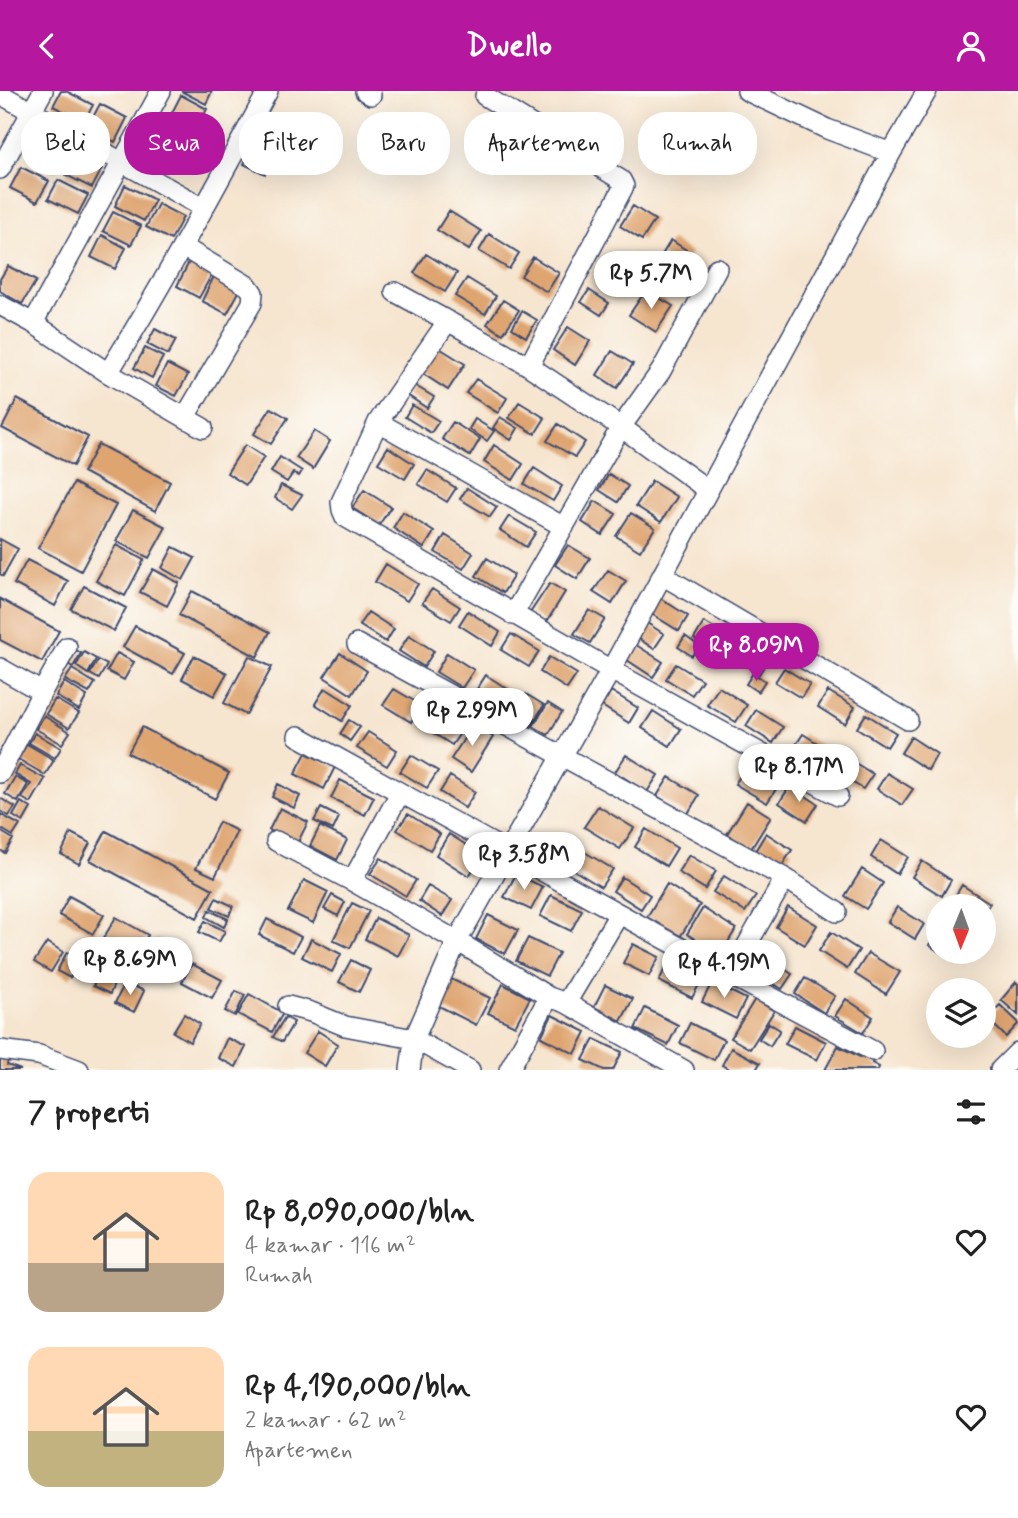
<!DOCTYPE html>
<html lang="id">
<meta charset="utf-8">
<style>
body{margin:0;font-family:Mynerve,sans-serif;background:#f2f2f2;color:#222;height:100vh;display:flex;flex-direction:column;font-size:26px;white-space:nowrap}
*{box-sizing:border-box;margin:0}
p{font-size:23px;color:#767676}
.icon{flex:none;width:38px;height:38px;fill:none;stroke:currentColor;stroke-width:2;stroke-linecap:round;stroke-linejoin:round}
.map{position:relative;height:979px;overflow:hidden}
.details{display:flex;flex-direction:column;background:#fff;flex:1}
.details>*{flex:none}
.guide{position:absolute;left:21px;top:21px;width:976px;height:63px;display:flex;gap:14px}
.needle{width:46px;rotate:181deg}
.buttons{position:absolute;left:926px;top:803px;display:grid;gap:14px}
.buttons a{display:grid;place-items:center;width:70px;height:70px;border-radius:50%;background:#fff;box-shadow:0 7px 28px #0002;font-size:35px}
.price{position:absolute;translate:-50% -60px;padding:0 16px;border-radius:24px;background:#fff;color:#222;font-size:23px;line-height:46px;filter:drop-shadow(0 2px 4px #0008)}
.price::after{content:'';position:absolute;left:50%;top:42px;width:21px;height:16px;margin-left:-10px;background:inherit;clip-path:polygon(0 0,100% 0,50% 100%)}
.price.current{background:#b5179e;color:#fff}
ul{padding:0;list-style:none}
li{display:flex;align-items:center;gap:21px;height:175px;padding:0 28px}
li span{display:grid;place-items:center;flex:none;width:196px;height:140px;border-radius:21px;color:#555}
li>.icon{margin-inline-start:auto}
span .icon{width:84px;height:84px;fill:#fffc;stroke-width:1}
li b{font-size:30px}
h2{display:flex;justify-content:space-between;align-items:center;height:84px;padding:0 28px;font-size:30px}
.chip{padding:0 24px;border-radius:28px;background:#fff;box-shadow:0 7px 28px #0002;font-size:24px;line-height:63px}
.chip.current{background:#b5179e;color:#fff}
header{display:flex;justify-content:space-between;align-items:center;height:91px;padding:0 28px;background:#b5179e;color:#fff;font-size:32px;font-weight:700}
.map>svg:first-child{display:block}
.building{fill:#dfa571}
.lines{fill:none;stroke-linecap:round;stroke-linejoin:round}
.minor-casing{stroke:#3c4a6f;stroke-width:22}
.minor{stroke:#fff;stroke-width:19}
</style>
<header><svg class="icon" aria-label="back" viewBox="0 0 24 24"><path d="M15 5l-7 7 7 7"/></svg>Dwello<svg class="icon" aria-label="person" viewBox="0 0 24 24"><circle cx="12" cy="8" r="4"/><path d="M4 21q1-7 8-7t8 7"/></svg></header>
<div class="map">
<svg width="1018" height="979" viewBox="0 0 1018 979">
<rect width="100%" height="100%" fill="#fdfcf7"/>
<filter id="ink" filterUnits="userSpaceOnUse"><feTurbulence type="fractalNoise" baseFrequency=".0143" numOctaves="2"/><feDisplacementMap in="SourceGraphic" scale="14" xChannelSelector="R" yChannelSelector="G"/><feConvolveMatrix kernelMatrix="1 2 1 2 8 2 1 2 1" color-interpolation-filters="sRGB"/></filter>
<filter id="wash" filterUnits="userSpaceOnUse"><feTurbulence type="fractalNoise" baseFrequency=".00686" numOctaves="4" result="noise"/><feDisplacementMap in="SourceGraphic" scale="28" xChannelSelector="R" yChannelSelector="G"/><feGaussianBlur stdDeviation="1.57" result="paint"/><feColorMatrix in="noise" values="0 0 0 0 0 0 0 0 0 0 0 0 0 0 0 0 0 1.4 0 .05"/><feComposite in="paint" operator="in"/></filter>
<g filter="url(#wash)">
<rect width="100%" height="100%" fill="#f6e5cf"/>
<g id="blocks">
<path class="building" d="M61 0H66L93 14 84 31 53 15Z
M181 0H212L206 13Z
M181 4 207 18 186 59 160 45Z
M100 13 127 27 115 51 87 37Z
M39 47 66 62 56 81 28 67Z
M258 47 278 57 265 83 244 73Z
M76 65 102 78 92 97 66 84Z
M21 76 49 90 37 111 10 97Z
M58 89 88 104 78 123 48 108Z
M125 94 155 109 144 130 115 115Z
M158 113 183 126 171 149 146 136Z
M633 115 655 129 642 149 620 135Z
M449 120 481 140 469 159 437 139Z
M113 121 141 135 131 154 103 140Z
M489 143 519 162 509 178 479 160Z
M102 144 126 157 115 178 91 166Z
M671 149 691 162 682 177 662 164Z
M426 163 457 182 445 201 414 182Z
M533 166 559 182 547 201 521 185Z
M189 171 212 183 199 207 177 195Z
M659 173 679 186 669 201 649 189Z
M8 175 36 190 22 213 0 200V188Z
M214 185 240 199 227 223 202 210Z
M467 187 496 205 485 223 455 205Z
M589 199 609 212 601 224 581 211Z
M646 199 673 215 656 241 629 224Z
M503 209 519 219 503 243 487 233Z
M522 220 537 229 526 246 512 237Z
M568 236 590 250 575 274 553 259Z
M155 238 176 249 168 264 147 253Z
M433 253 465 273 448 299 417 279Z
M145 257 163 266 152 287 134 277Z
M612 260 633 273 617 297 597 284Z
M167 273 188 284 176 305 156 295Z
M476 288 507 307 498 322 466 302Z
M414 294 434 306 427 317 407 304Z
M17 308 88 346 73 375 2 337Z
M519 311 545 327 535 343 509 327Z
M412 314 439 330 431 342 405 326Z
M271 317 288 327 271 353 254 343Z
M500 326 518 337 511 349 493 337Z
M475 328 494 340 487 350 469 338Z
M453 331 480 348 470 365 442 348Z
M558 333 585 351 575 366 547 350Z
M314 340 330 350 313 378 296 367Z
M98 353 170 391 155 420 83 381Z
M245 354 264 366 246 394 227 382Z
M494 354 523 373 513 389 484 371Z
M388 356 414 373 405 388 378 372Z
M280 366 302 380 299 385 293 382 287 391 271 381Z
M534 377 562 395 553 410 524 393Z
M427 379 456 397 447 411 418 393Z
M609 383 628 395 618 411 599 399Z
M652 390 677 406 661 431 636 415Z
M74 392 116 414 81 480 38 457Z
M281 394 302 404 292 418 275 407Z
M467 397 497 416 490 426 460 408Z
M364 399 391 416 379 434 352 417Z
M595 410 616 423 602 444 582 431Z
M133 419 166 436 149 467 116 450Z
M403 421 434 441 424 457 393 437Z
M631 422 655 437 640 460 616 445Z
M509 425 536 441 526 456 500 439Z
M445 444 473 462 463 478 435 461Z
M0 448 18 458 3 485 0 483Z
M116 454 144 469 125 505 96 490Z
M568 454 590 467 577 488 555 474Z
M173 456 195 467 183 489 162 477Z
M487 467 514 484 503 502 476 485Z
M27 469 68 490 55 515 14 493Z
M386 473 418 493 407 510 375 491Z
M153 478 179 492 167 515 140 501Z
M608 479 626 490 612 513 593 501Z
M550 492 565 501 546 532 530 522Z
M84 495 126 517 114 540 71 518Z
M432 498 460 516 451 530 422 512Z
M192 500 270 541 257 566 179 524Z
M660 507 688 525 679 540 650 522Z
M0 508 59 540 42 571 0 549Z
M589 519 605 528 590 552 574 543Z
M468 520 500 541 492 555 459 534Z
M368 521 394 538 386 551 359 534Z
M644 530 664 543 654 558 635 545Z
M704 531 728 545 717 563 694 548Z
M135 535 185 562 173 583 123 556Z
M511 543 539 560 529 576 501 559Z
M409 544 434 560 424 576 399 560Z
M685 545 699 555 692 565 678 556Z
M742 550 769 567 759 583 731 565Z
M633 552 663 571 653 586 624 567Z
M72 557 81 562 73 576 64 571Z
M84 561 96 568 88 583 76 575Z
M117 562 134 571 124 589 107 580Z
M340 562 367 580 352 604 324 586Z
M447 562 474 579 462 597 436 581Z
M194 565 227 582 214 605 182 588Z
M249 565 272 576 246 624 224 612Z
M549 566 577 583 567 598 540 581Z
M98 569 107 574 99 588 90 583Z
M676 573 702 589 692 604 666 588Z
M784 577 810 593 801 607 775 591Z
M72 578 95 592 89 602 65 589Z
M753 582 765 590 758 601 746 593Z
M486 584 517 604 506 620 475 601Z
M64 591 87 605 79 619 56 605Z
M719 596 747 614 736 631 707 614Z
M325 597 352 614 342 630 315 613Z
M394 598 421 614 411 631 383 614Z
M611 600 638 617 629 632 602 615Z
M828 600 855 616 845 633 818 616Z
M526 603 544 614 531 635 513 623Z
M55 608 79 622 69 637 46 623Z
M548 612 562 621 548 644 533 635Z
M432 618 463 638 452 654 422 635Z
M756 619 783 636 773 652 746 635Z
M653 620 681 638 670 655 642 637Z
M866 623 896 642 887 656 857 637Z
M44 625 70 641 62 653 36 638Z
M349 629 360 636 350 650 340 643Z
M473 634 493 646 471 681 451 668Z
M142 636 229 682 215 708 128 662Z
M368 641 397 659 387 675 357 657Z
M35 642 61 657 55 667 29 652Z
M803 643 832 661 822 676 793 658Z
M911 646 937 663 928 679 901 662Z
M27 653 54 669 45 684 18 668Z
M306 662 335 676 324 698 295 683Z
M411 664 438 680 427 697 400 681Z
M626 664 658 684 647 701 615 681Z
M842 664 873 683 863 698 832 679Z
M748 673 780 692 767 712 735 693Z
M20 674 45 688 31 712 22 707 31 693 15 683Z
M887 682 913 698 902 714 877 698Z
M450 685 475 701 465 717 440 701Z
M15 686 28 693 18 711 5 703Z
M669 686 699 704 687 724 657 705Z
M340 689 374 706 365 724 331 707Z
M278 693 300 705 294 717 272 706Z
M790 695 818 713 807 730 779 712Z
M0 707 15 716 9 725 0 720Z
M21 711 31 717 23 731 13 725Z
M747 711 771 726 751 758 727 743Z
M598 715 634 737 620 758 584 736Z
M280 717 308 731 297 753 269 739Z
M321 717 339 726 333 739 314 730Z
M0 723 20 734 13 745 0 737Z
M408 723 440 743 430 759 397 739Z
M219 731 237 740 215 786 196 777Z
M320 735 347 749 337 769 310 755Z
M646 738 677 757 666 775 635 756Z
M0 740 13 748 5 762 0 759Z
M106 740 213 798 197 827 90 769Z
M71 742 90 752 79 773 61 763Z
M766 742 792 759 781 776 755 760Z
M449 743 482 764 469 785 436 764Z
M881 749 908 766 897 783 871 766Z
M583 760 613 778 601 796 572 778Z
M689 764 716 780 705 798 678 781Z
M381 767 416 789 406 805 370 783Z
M922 770 951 789 942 805 912 786Z
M862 778 883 792 866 818 845 805Z
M516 783 543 796 531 819 504 806Z
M724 785 756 805 745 821 713 801Z
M622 786 650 804 641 818 613 800Z
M304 789 328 801 313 832 288 820Z
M667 793 700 814 680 846 647 826Z
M962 794 990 812 984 821V816H956L951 812Z
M428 795 452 809 442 825 419 810Z
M332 804 345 811 338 825 324 818Z
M551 804 582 819 571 840 540 825Z
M69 805 104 824 93 843 59 824Z
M216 807 233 815 229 825 211 817Z
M352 812 369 820 350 857 333 849Z
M788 816 817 834 805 854 776 836Z
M897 816 924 833 915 848 888 831Z
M703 817 736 838 720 864 687 843Z
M209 819 228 828 224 836 206 826Z
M488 824 518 839 505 863 476 848Z
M116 826 148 844 135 866 103 848Z
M376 827 409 844 398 865 365 848Z
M267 828 301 846 293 861 259 844Z
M205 830 225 840 219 851 199 841Z
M938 840V860L929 854Z
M831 841 859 859 847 878 819 860Z
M528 847 559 862 547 885 516 870Z
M157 848 184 864 170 888 143 872Z
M311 848 341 863 332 881 302 866Z
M47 851 63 861 51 881 34 871Z
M633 853 659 866 649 885 623 872Z
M67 861 80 868 70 887 57 880Z
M940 861H959L954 869Z
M868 862 900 881 886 903 855 883Z
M762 864 792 883 782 898 752 879Z
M351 869 370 879 359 901 339 891Z
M669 869 703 886 692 907 659 890Z
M192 873 222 889 212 907 182 891Z
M100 879 117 886 110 903 93 895Z
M805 887 835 905 824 922 795 903Z
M451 888 490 907 476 934 437 914Z
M125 891 144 900 134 921 115 912Z
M712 891 746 908 736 928 702 911Z
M1016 891 1018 893V924L1001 909Z
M503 893 530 907 515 935 488 922Z
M605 894 633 908 621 930 594 916Z
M236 900 245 904 235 925 225 920Z
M249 903 283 922 272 941 238 923Z
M755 908 774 920 750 958 731 947Z
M846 908 873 926 863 942 835 925Z
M1000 914 1018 931V933L1006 946 987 927Z
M645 917 678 934 668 954 635 938Z
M184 923 200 933 190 951 173 941Z
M552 924 586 941 575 963 541 946Z
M285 926 294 931 282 951 273 946Z
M690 932 724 949 714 969 680 952Z
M769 932 780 939 770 955 759 948Z
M795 935 826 951 817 969 785 953Z
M318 940 338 953 325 975 304 962Z
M227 947 246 956 236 976 218 967Z
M594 948 622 961 613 979H604L583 969Z
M838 955 860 966 865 958 876 963 872 972 879 976 878 979H825Z
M731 957 760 972 756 979H731L722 974Z
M0 966 8 968 7 974 21 979H0Z"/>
</g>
</g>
<g filter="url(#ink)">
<use href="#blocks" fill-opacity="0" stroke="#3c4a6f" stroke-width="2"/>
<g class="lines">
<g class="minor-casing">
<path id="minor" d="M365 0 371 4
M747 0 827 38 891 62
M0 3 204 117
M485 5 621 89 624 95 529 275
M0 78 43 0
M183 156 248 195 253 202 252 212 185 326
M395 201 529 275 621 336 708 399
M0 214 33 232
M447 231 378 331 341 411 342 419 345 426 611 579 838 705
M108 282 33 232 161 0
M378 331 564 436
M203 337 108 282C165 190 216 95 268 0
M662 484 908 629
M513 524 621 336 661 280 717 177
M357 553 785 787 837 821
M0 577 42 601 0 682
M42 601 67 556
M298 645 730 884 873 960
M276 750 352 790 457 850 549 906 566 912 684 979
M352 790 400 702
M730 884 785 787
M566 912 619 823
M288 915 311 921 345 935 414 948 470 979
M0 959 39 964 79 979
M410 979 414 948 457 850 611 579 891 62 927 0
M509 979 549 906
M1000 979 1018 961"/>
</g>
<use href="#minor" class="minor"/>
</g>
</g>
</svg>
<div class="buttons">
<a><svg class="needle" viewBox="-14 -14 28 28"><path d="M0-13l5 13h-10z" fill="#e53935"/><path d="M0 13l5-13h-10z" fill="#767676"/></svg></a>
<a><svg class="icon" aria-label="layers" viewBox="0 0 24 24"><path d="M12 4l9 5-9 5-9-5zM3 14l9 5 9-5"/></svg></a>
</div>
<b class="price" style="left:651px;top:220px">Rp 5.7M</b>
<b class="price current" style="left:756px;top:592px">Rp 8.09M</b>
<b class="price" style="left:472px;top:657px">Rp 2.99M</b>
<b class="price" style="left:799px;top:713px">Rp 8.17M</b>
<b class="price" style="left:524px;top:801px">Rp 3.58M</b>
<b class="price" style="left:130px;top:906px">Rp 8.69M</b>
<b class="price" style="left:724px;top:909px">Rp 4.19M</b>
<div class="guide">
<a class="chip">Beli</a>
<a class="chip current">Sewa</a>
<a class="chip">Filter</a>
<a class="chip">Baru</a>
<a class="chip">Apartemen</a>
<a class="chip">Rumah</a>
</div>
</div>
<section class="details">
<h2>7 properti<svg class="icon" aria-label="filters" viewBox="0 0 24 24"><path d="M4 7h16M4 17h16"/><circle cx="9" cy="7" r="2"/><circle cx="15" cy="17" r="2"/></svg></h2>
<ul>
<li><span style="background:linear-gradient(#ffd9b3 65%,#b9a48a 0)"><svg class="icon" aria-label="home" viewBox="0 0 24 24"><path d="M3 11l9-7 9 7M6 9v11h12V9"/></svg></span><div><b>Rp 8,090,000/bln</b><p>4 kamar · 116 m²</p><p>Rumah</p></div><svg class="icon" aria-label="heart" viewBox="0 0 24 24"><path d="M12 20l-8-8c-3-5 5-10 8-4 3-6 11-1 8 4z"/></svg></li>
<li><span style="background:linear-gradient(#ffd9b3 60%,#c2b280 0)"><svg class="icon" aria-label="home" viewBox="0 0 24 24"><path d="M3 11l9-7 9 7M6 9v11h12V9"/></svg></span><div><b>Rp 4,190,000/bln</b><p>2 kamar · 62 m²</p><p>Apartemen</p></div><svg class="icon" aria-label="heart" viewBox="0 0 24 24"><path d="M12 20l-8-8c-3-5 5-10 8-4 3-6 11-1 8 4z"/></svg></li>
</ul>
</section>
